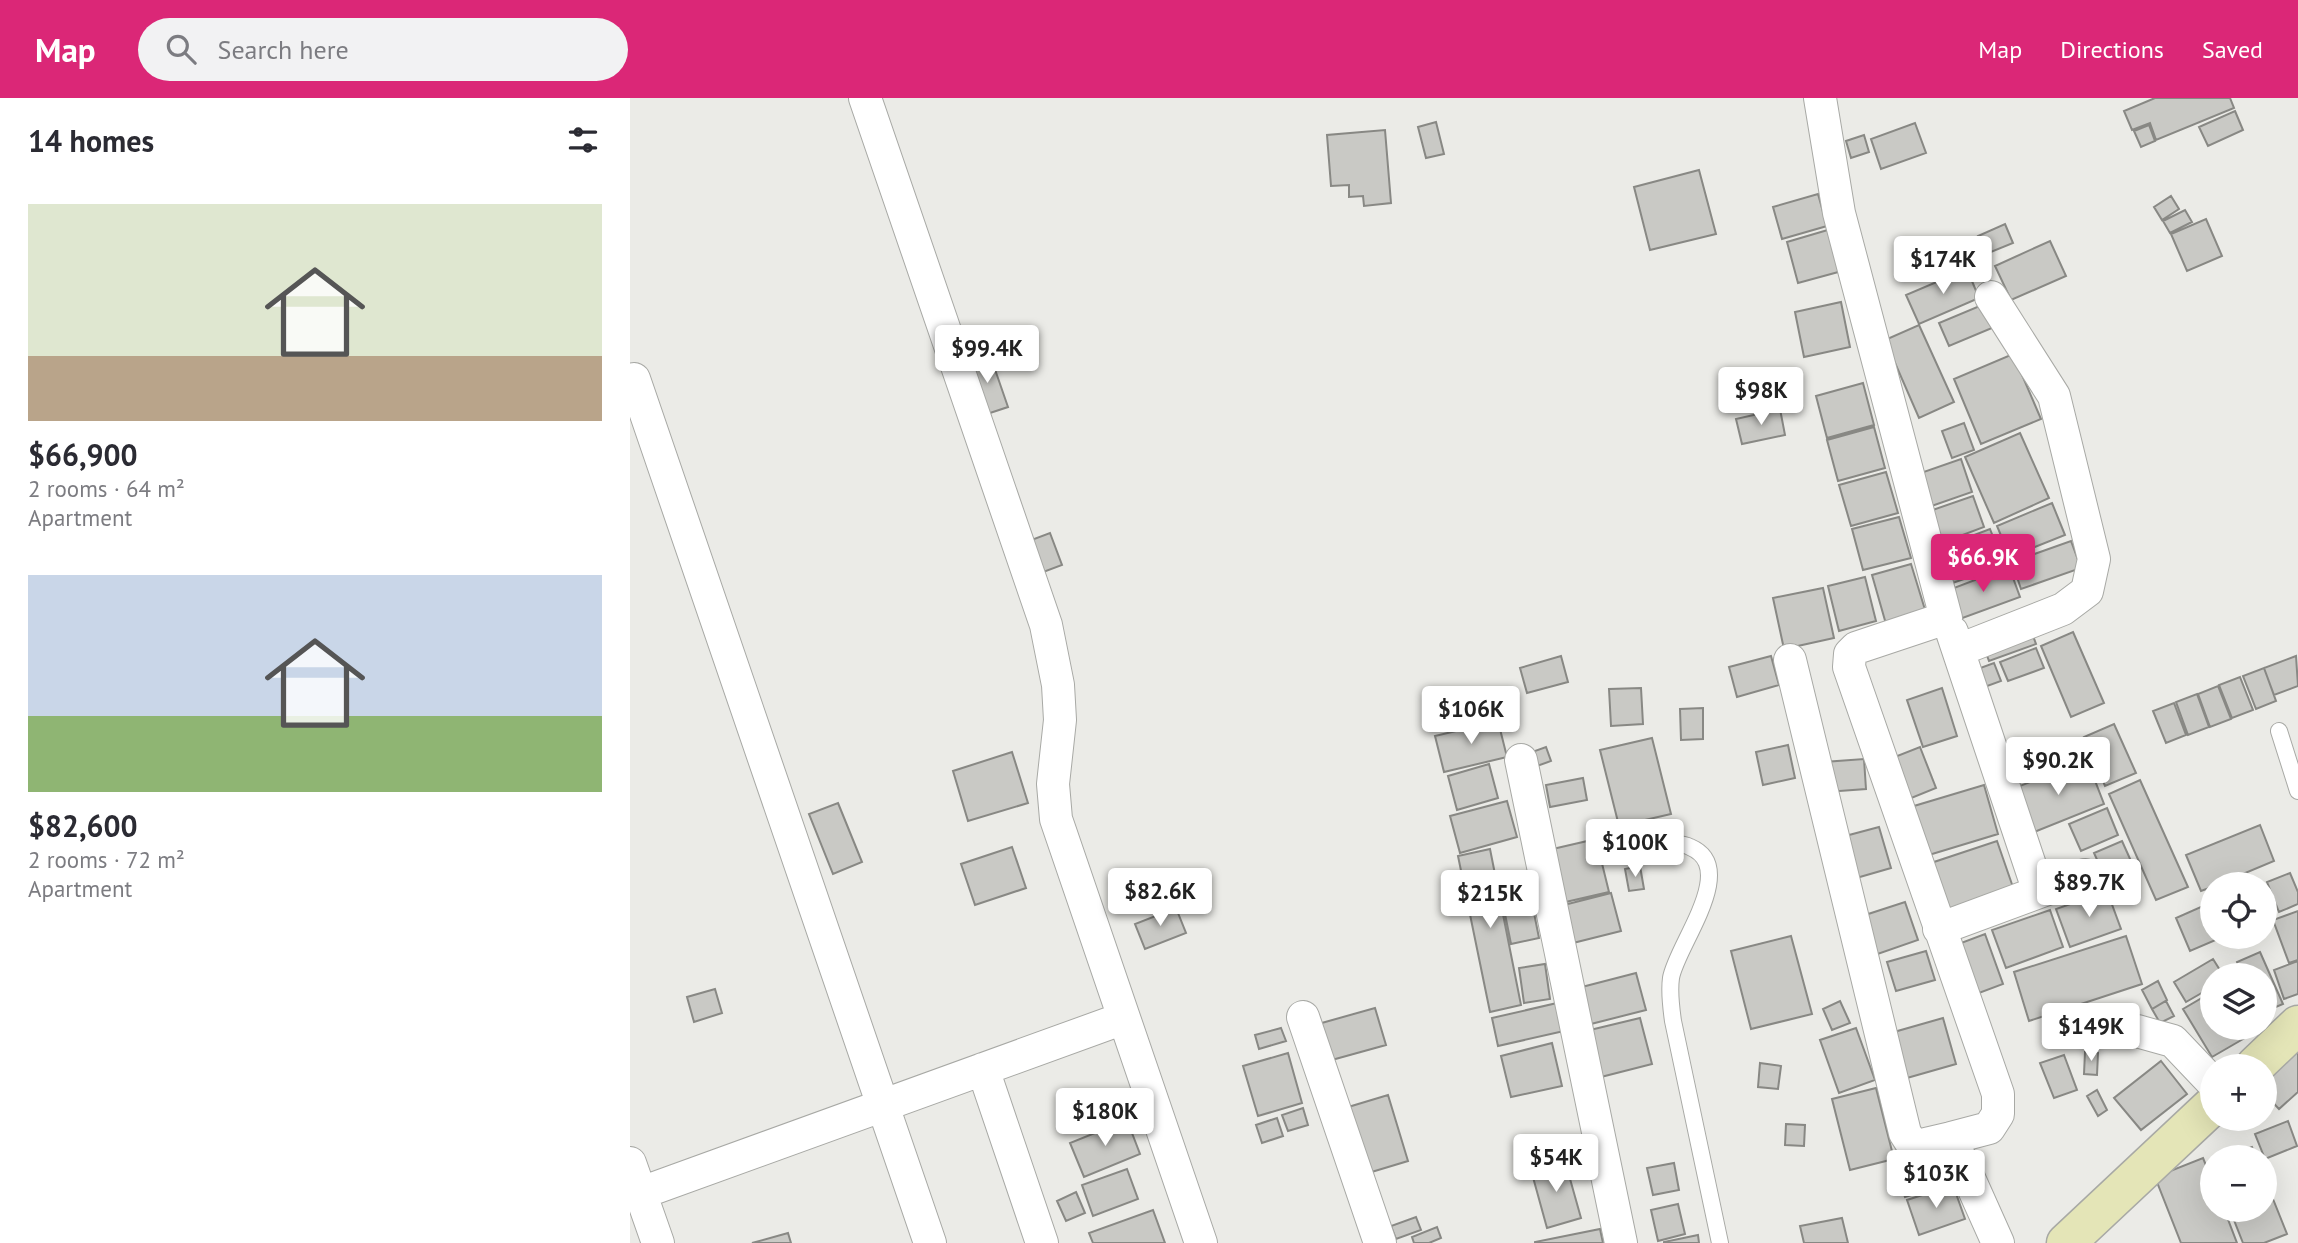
<!DOCTYPE html>
<meta charset="utf-8">
<style>
body{margin:0;font-family:"PT Sans",sans-serif;background:#f2f2f3;color:#2b2b33;height:100vh;display:flex;flex-direction:column;font-size:26px;white-space:nowrap}
*{box-sizing:border-box;margin:0}
p{font-size:23px;color:#7c7c81}
.icon{flex:none;width:38px;height:38px;fill:none;stroke:currentColor;stroke-width:2;stroke-linecap:round;stroke-linejoin:round}
.map{position:relative;flex:1;overflow:hidden}
.drawer{display:flex;flex-direction:column;background:#fff;width:630px}
.drawer>*{flex:none}
.tools{position:absolute;left:1570px;top:774px;display:grid;gap:14px}
.tools a{display:grid;place-items:center;width:77px;height:77px;border-radius:50%;background:#fff;box-shadow:0 7px 28px #0002;font-size:35px}
.price{position:absolute;translate:-50% -60px;padding:0 16px;border-radius:7px;background:#fff;color:#222;font-size:23px;line-height:46px;filter:drop-shadow(0 2px 4px #0008)}
.price::after{content:'';position:absolute;left:50%;top:42px;width:21px;height:16px;margin-left:-10px;background:inherit;clip-path:polygon(0 0,100% 0,50% 100%)}
.price.active{background:#db2777;color:#fff}
ul{padding:0;list-style:none}
li{display:grid;align-content:center;gap:14px;height:371px;padding:0 28px}
li span{display:grid;place-items:center;height:217px;border-radius:0px;color:#555}
li>.icon{margin-inline-start:auto}
span .icon{width:126px;height:126px;fill:#fffc;stroke-width:1}
li b{font-size:30px}
h2{display:flex;justify-content:space-between;align-items:center;height:84px;padding:0 28px;font-size:30px}
header{display:flex;align-items:center;gap:42px;box-sizing:border-box;height:98px;padding:0 35px;background:#db2777;color:#fff}
header strong{font-size:33px}
nav{display:flex;gap:38px;margin-inline-start:auto;font-size:24px}
.search{width:490px;height:63px;background:#f2f2f3;display:flex;align-items:center;gap:18px;box-sizing:border-box;padding:0 24px;border-radius:38px;color:#7c7c81;font-size:26px}
main{display:flex;flex:1;min-height:0}
.map>svg:first-child{display:block}
.building{fill:#c9c9c5;stroke:#888884;stroke-width:2}
.lines{fill:none;stroke-linecap:round;stroke-linejoin:round}
.lane-casing{stroke:#a8a9a5;stroke-width:18}
.street-casing{stroke:#a8a9a5;stroke-width:34}
.secondary-casing{stroke:#a8a9a5;stroke-width:41}
.lane{stroke:#fff;stroke-width:16}
.street{stroke:#fff;stroke-width:32}
.secondary{stroke:#e4e5b7;stroke-width:38}
</style>
<header>
<strong>Map</strong>
<div class="search"><svg class="icon" aria-label="search" viewBox="0 0 24 24"><circle cx="10" cy="10" r="6"/><path d="M15 15l6 6"/></svg>Search here</div>
<nav><a>Map</a><a>Directions</a><a>Saved</a></nav>
</header>
<main>
<section class="drawer">
<h2>14 homes<svg class="icon" aria-label="filters" viewBox="0 0 24 24"><path d="M4 7h16M4 17h16"/><circle cx="9" cy="7" r="2"/><circle cx="15" cy="17" r="2"/></svg></h2>
<ul>
<li><span style="background:linear-gradient(#dfe7d0 70%,#b9a48a 0)"><svg class="icon" aria-label="home" viewBox="0 0 24 24"><path d="M3 11l9-7 9 7M6 9v11h12V9"/></svg></span><div><b>$66,900</b><p>2 rooms · 64 m²</p><p>Apartment</p></div></li>
<li><span style="background:linear-gradient(#c9d6e8 65%,#8fb573 0)"><svg class="icon" aria-label="home" viewBox="0 0 24 24"><path d="M3 11l9-7 9 7M6 9v11h12V9"/></svg></span><div><b>$82,600</b><p>2 rooms · 72 m²</p><p>Apartment</p></div></li>
</ul>
</section>
<div class="map">
<svg width="1668" height="1145" viewBox="0 0 1668 1145">
<rect width="100%" height="100%" fill="#ebebe7"/>
<path class="building" d="M1525 0H1600L1604 10 1526 42 1520 25 1502 32 1494 13Z
M1605 13 1613 32 1578 48 1569 29Z
M806 24 814 56 796 60 788 29Z
M1285 25 1296 55 1251 71 1241 41Z
M1519 27 1525 43 1511 49 1504 33Z
M755 32 761 105 734 108 733 98 719 99V87L701 88 697 37Z
M1234 37 1239 54 1221 60 1216 43Z
M1069 72 1086 136 1020 152 1004 89Z
M1188 96 1197 128 1152 141 1143 109Z
M1541 98 1549 111 1532 122 1524 109Z
M1555 112 1562 124 1540 135 1533 123Z
M1576 121 1592 158 1557 173 1541 136Z
M1375 126 1383 145 1356 156 1348 138Z
M1201 131 1212 173 1168 185 1157 144Z
M1420 143 1436 178 1381 202 1365 168Z
M1337 171 1349 200 1289 226 1276 197Z
M1211 204 1220 249 1174 259 1165 214Z
M1352 207 1362 230 1319 248 1309 225Z
M1289 227 1324 304 1289 320 1255 242Z
M1383 256 1411 321 1351 346 1324 281Z
M360 257 378 309 354 317 336 265Z
M1233 285 1244 327 1197 340 1186 298Z
M1150 311 1155 337 1112 346 1106 321Z
M1334 325 1344 352 1322 360 1312 333Z
M1244 329 1255 370 1208 383 1197 342Z
M1390 335 1419 400 1364 425 1335 359Z
M1331 361 1342 394 1293 411 1282 378Z
M1256 374 1268 415 1221 428 1209 387Z
M1343 398 1354 429 1306 447 1294 415Z
M1422 405 1435 437 1380 459 1367 428Z
M1269 419 1281 460 1233 472 1222 431Z
M1360 431 1374 467 1317 487 1304 452Z
M420 435 432 467 408 476 396 444Z
M1441 443 1451 470 1391 491 1382 464Z
M1281 466 1296 515 1256 526 1242 477Z
M1379 469 1390 499 1327 522 1316 493Z
M1235 479 1246 523 1209 533 1198 488Z
M1193 490 1204 540 1154 551 1143 500Z
M1443 534 1474 605 1441 619 1411 548Z
M1402 535 1406 546 1359 563 1355 552Z
M1406 550 1414 570 1378 583 1370 564Z
M931 558 938 584 897 595 890 570Z
M1141 558 1149 587 1107 599 1099 569Z
M1666 558 1668 588 1644 597 1634 570Z
M1364 565 1371 583 1349 591 1342 573Z
M1634 570 1646 603 1626 611 1613 578Z
M1610 579 1623 612 1602 620 1589 587Z
M1588 588 1601 621 1580 629 1568 596Z
M1011 590 1013 626 981 628 979 591Z
M1312 590 1327 638 1293 649 1277 602Z
M1567 596 1579 629 1558 637 1546 604Z
M1544 605 1556 637 1536 645 1523 613Z
M1073 610V641L1051 642 1050 611Z
M868 623 877 659 814 674 805 638Z
M1484 626 1506 675 1475 688 1454 639Z
M1022 640 1041 716 989 728 970 652Z
M1158 647 1165 680 1133 687 1126 654Z
M916 649 921 663 907 668 902 654Z
M1290 649 1306 690 1274 703 1257 662Z
M382 654 398 705 338 723 323 673Z
M1234 661 1236 691 1196 694 1194 664Z
M1457 662 1474 706 1399 736 1382 691Z
M859 666 868 700 827 712 818 678Z
M953 680 957 702 920 709 916 687Z
M1510 682 1558 789 1526 802 1479 696Z
M1354 687 1368 736 1289 760 1274 711Z
M877 703 887 739 830 755 820 718Z
M208 705 232 764 203 776 179 716Z
M1477 710 1488 737 1451 753 1439 726Z
M1630 727 1644 763 1589 786H1582V789L1571 793 1556 757Z
M1249 729 1261 770 1216 783 1204 741Z
M966 741 979 794 927 806 914 753Z
M1367 743 1385 795 1312 818 1295 767Z
M1492 743 1501 763 1473 775 1464 755Z
M382 749 396 790 345 807 331 766Z
M860 751 891 907 860 914 828 758Z
M1010 768 1014 791 999 793 995 771Z
M1660 775 1668 794V806L1649 814 1637 784Z
M1477 793 1491 831 1440 849 1426 811Z
M900 795 909 840 881 846 872 801Z
M981 795 991 833 939 846 930 808Z
M1275 804 1288 842 1239 859 1226 820Z
M1573 808 1582 828V838H1587L1588 841 1560 853 1546 820Z
M546 810 556 835 515 851 505 826Z
M1420 812 1433 849 1376 870 1362 832Z
M1668 813V862L1659 865 1643 822Z
M1355 836 1373 886 1341 898 1323 848Z
M1161 838 1182 916 1121 931 1101 853Z
M1496 838 1512 886 1399 923 1384 874Z
M1296 853 1305 882 1266 893 1257 864Z
M1630 854 1653 906 1634 914V877H1612L1607 864Z
M1583 861 1593 877H1582V889L1556 904 1544 884Z
M1668 863V896L1654 901 1644 872Z
M915 866 920 901 894 905 889 870Z
M1006 875 1016 912 957 927 948 890Z
M1528 883 1537 902 1522 911 1512 892Z
M85 891 92 915 64 924 57 899Z
M1582 894V929H1615L1620 937 1582 959 1553 911Z
M1210 903 1220 925 1202 932 1193 911Z
M1536 903 1544 918 1530 925 1522 911Z
M927 905 934 933 868 948 862 920Z
M745 910 756 947 691 965 681 928Z
M1010 920 1022 966 971 979 960 932Z
M1313 920 1326 966 1270 982 1257 936Z
M651 930 656 943 629 951 625 937Z
M1226 930 1245 982 1209 995 1190 942Z
M922 945 932 988 881 999 871 958Z
M1668 953V994L1649 1011 1634 995V984Z
M1455 954 1468 955 1467 977 1454 976Z
M658 955 672 1005 628 1018 613 968Z
M1434 957 1447 992 1424 1000 1410 965Z
M1531 963 1557 996 1511 1032 1484 1000Z
M1130 965 1151 968 1148 991 1128 989Z
M1246 990 1264 1061 1220 1072 1202 1001Z
M1467 992 1477 1012 1468 1018 1457 998Z
M758 997 778 1063 735 1076 715 1010Z
M673 1010 678 1027 658 1033 652 1017Z
M647 1020 653 1038 632 1045 626 1027Z
M497 1022 510 1056 454 1079 440 1045Z
M1658 1023 1667 1048 1635 1061 1625 1036Z
M1156 1026 1175 1027 1174 1048 1155 1047Z
M1622 1049 1626 1059H1596Z
M1300 1060 1309 1088 1275 1099 1266 1072Z
M1573 1060 1582 1082V1111H1594L1607 1145H1551L1525 1079Z
M935 1063 951 1120 917 1130 901 1072Z
M1044 1065 1049 1092 1023 1097 1017 1070Z
M497 1071 508 1101 463 1118 452 1087Z
M1323 1087 1335 1121 1289 1137 1277 1102Z
M446 1094 455 1115 436 1123 427 1103Z
M1643 1101 1657 1136 1634 1145H1613L1602 1117 1617 1111H1634V1104Z
M1048 1106 1055 1136 1028 1143 1021 1112Z
M523 1112 535 1145H463L459 1135Z
M786 1119 791 1132 766 1141 761 1128Z
M1212 1120 1218 1145H1174L1170 1128Z
M807 1129 811 1140 799 1145H784L782 1139Z
M970 1131 973 1145H905V1144Z
M158 1135 161 1145H122Z
M1068 1137 1069 1145H1034V1144Z"/>
<g class="lines">
<g class="lane-casing">
<path id="lane" d="M1649 633 1668 693
M1034 745C1042 746 1053 745 1060 749 1110 770 1046 848 1041 880 1039 894 1041 909 1043 923L1090 1145"/>
</g>
<g class="street-casing">
<path id="street" d="M235 0 416 527 428 587 430 622 423 686 426 721 571 1145
M1190 0 1209 115 1316 520 1226 550 1220 556 1219 569 1368 996V1016L1359 1030 1321 1040 1368 1145
M4 281 300 1145
M1322 534 1409 794
M1329 552 1433 511 1457 493 1464 461 1424 298 1361 199
M1160 562 1275 1035 1282 1046 1291 1047 1321 1040
M891 662 991 1145
M1309 831 1455 777
M673 919 750 1145
M1489 934 1507 933 1543 943 1582 984
M353 971 412 1145
M0 1065 28 1145
M11 1095 494 920"/>
</g>
<g class="secondary-casing">
<path id="secondary" d="M1625 968 1668 927
M1436 1145 1582 1008"/>
</g>
<use href="#lane" class="lane"/>
<use href="#street" class="street"/>
<use href="#secondary" class="secondary"/>
</g>
</svg>
<div class="tools">
<a><svg class="icon" aria-label="locate" viewBox="0 0 24 24"><circle cx="12" cy="12" r="6"/><path d="M12 2v4M12 18v4M2 12h4M18 12h4"/></svg></a>
<a><svg class="icon" aria-label="layers" viewBox="0 0 24 24"><path d="M12 4l9 5-9 5-9-5zM3 14l9 5 9-5"/></svg></a>
<a>+</a>
<a>−</a>
</div>
<b class="price" style="left:1313px;top:198px">$174K</b>
<b class="price" style="left:357px;top:287px">$99.4K</b>
<b class="price" style="left:1131px;top:329px">$98K</b>
<b class="price active" style="left:1353px;top:496px">$66.9K</b>
<b class="price" style="left:841px;top:648px">$106K</b>
<b class="price" style="left:1428px;top:699px">$90.2K</b>
<b class="price" style="left:1005px;top:781px">$100K</b>
<b class="price" style="left:1459px;top:821px">$89.7K</b>
<b class="price" style="left:530px;top:830px">$82.6K</b>
<b class="price" style="left:860px;top:832px">$215K</b>
<b class="price" style="left:1461px;top:965px">$149K</b>
<b class="price" style="left:475px;top:1050px">$180K</b>
<b class="price" style="left:926px;top:1096px">$54K</b>
<b class="price" style="left:1306px;top:1112px">$103K</b>
</div>
</main>
